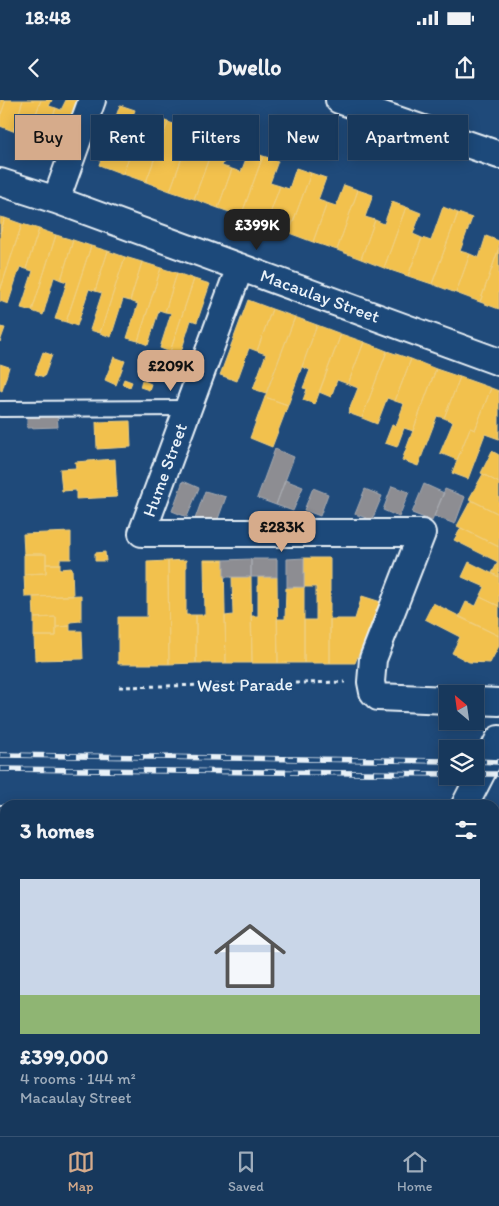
<!DOCTYPE html>
<meta charset="utf-8">
<style>
body{margin:0;font-family:Itim,sans-serif;background:#203f62;color:#f1f3f6;height:100vh;display:flex;flex-direction:column;font-size:19px;white-space:nowrap}
*{box-sizing:border-box;margin:0}
p{font-size:16px;color:#9eacbb}
.icon{flex:none;width:28px;height:28px;fill:none;stroke:currentColor;stroke-width:2;stroke-linecap:round;stroke-linejoin:round}
.map{position:relative;flex:1;overflow:hidden}
.panel{position:absolute;left:0px;top:700px;width:500px;height:336px;display:flex;flex-direction:column;background:#17385c;border-radius:15px 15px 0 0;box-shadow:0 2px 12px #0003,0 0 0 1px #365272}
.panel>*{flex:none}
.top-card{position:absolute;left:15px;top:15px;width:470px;height:45px;display:flex;gap:10px}
.needle{width:32px;rotate:331deg}
.fabs{position:absolute;left:439px;top:585px;display:grid;gap:10px}
.fabs a{display:grid;place-items:center;width:45px;height:45px;border-radius:0px;background:#17385c;box-shadow:0 2px 12px #0003,0 0 0 1px #365272;font-size:25px}
.price{position:absolute;translate:-50% -42px;padding:0 11px;border-radius:10px;background:#d6ab8b;color:#111;font-size:16px;line-height:32px;filter:drop-shadow(0 1px 2px #0008)}
.price::after{content:'';position:absolute;left:50%;top:30px;width:15px;height:11px;margin-left:-8px;background:inherit;clip-path:polygon(0 0,100% 0,50% 100%)}
.price.active{background:#222;color:#fff}
ul{padding:0;list-style:none}
li{display:grid;align-content:center;gap:10px;height:265px;padding:0 20px}
li span{display:grid;place-items:center;height:155px;border-radius:0px;color:#555}
li>.icon{margin-inline-start:auto}
span .icon{width:90px;height:90px;fill:#fffc;stroke-width:1}
li b{font-size:21px}
h2{display:flex;justify-content:space-between;align-items:center;height:60px;padding:0 20px;font-size:21px}
.tag{padding:0 18px;border-radius:0px;background:#17385c;box-shadow:0 2px 12px #0003,0 0 0 1px #365272;font-size:18px;line-height:45px}
.tag.active{background:#d6ab8b;color:#111}
.status{display:flex;justify-content:space-between;align-items:center;height:35px;padding:0 25px;background:#17385c;direction:ltr}
.status svg{height:14px;fill:currentColor}
header{display:flex;justify-content:space-between;align-items:center;height:65px;padding:0 20px;background:#17385c;font-size:22px;font-weight:700}
.tab-bar{display:flex;justify-content:space-around;align-items:center;height:70px;border-top:1px solid #365272;background:#17385c;font-size:14px;color:#9eacbb}
.tab-bar a{display:grid;justify-items:center;gap:2px}
.tab-bar .active{color:#d6ab8b}
.map>svg:first-child{display:block}
.homes{fill:#f2c14e;stroke:#efcf81}
.industry{fill:#8d8d92;stroke:#a8abb1}
.lines{fill:none;stroke-linecap:round;stroke-linejoin:round}
.service-casing{stroke:#e8f1f8;stroke-width:18}
.minor-casing{stroke:#e8f1f8;stroke-width:30}
.path{stroke:#e8f1f8;stroke-width:3;stroke-dasharray:4 4;stroke-linecap:butt}
.service{stroke:#1f4a7a;stroke-width:14}
.minor{stroke:#1f4a7a;stroke-width:26}
.rail-casing{stroke:#e8f1f8;stroke-width:5.5}
.rail{stroke:#1f4a7a;stroke-width:4;stroke-dasharray:11;stroke-linecap:butt}
.labels{text-anchor:middle;dominant-baseline:central;stroke-width:5;stroke-linejoin:round;paint-order:stroke}
.street-label{font-size:18px;fill:#e8f1f8;stroke:#1f4a7a}
</style>
<div class="status"><b>18:48</b><svg viewBox="0 0 49 12"><path d="M0 12V9h3v3zM5 12V6h3v6zM10 12V3h3v9zM15 12V0h3v12zM26 1h20v11H26zM47 4h2v5h-2z"/></svg></div>
<header><svg class="icon" aria-label="back" viewBox="0 0 24 24"><path d="M15 5l-7 7 7 7"/></svg>Dwello<svg class="icon" aria-label="share" viewBox="0 0 24 24"><path d="M12 15V3M7 8l5-5 5 5M5 13v7h14v-7"/></svg></header>
<div class="map">
<svg width="499" height="1036" viewBox="0 0 499 1036">
<rect width="100%" height="100%" fill="#1f4a7a"/>
<filter id="ink" filterUnits="userSpaceOnUse"><feTurbulence type="fractalNoise" baseFrequency=".02" numOctaves="2"/><feDisplacementMap in="SourceGraphic" scale="10" xChannelSelector="R" yChannelSelector="G"/><feConvolveMatrix kernelMatrix="1 2 1 2 8 2 1 2 1" color-interpolation-filters="sRGB"/></filter>
<g filter="url(#ink)">
<path class="homes" d="M0 0H6L0 17Z
M6 0H23L13 31 0 26V17Z
M23 0H41L28 36 13 31Z
M41 0H52L49 6 56 8 44 42 28 36Z
M66 0H77L60 47 44 42 56 8 61 10Z
M120 5 135 10 127 32 137 35 123 74 99 65Z
M153 17 168 22 146 82 123 74 137 35 146 38Z
M168 22 182 27 175 49 184 52 170 91 146 82Z
M201 34 216 39 194 99 170 91 184 52 193 55Z
M216 39 230 44 222 66 232 69 218 108 194 99Z
M249 51 263 56 241 116 218 108 232 69 241 72Z
M263 56 278 61 270 83 280 86 266 125 241 116Z
M296 68 311 73 289 133 266 125 280 86 289 89Z
M311 73 326 78 318 100 327 103 313 142 289 133Z
M344 85 358 90 337 150 313 142 327 103 336 106Z
M358 90 373 95 365 117 375 120 361 159 337 150Z
M392 102 406 107 384 168 361 159 375 120 384 124Z
M406 107 421 113 413 134 422 138 408 176 384 168Z
M443 107 458 113 432 184 408 176 422 138 431 141Z
M458 113 472 118 460 151 470 154 456 193 432 184Z
M0 117 5 118 0 133Z
M5 118 22 124 0 191V133Z
M22 124 39 129 26 169 20 167 8 204 0 201V191Z
M39 129 56 135 32 211 21 208 33 171 26 169Z
M56 135 73 140 61 180 54 177 43 215 32 211Z
M486 136 499 141V148L480 202 456 193 470 154 479 158Z
M73 140 91 146 66 222 55 219 67 182 61 180Z
M91 146 108 151 95 191 89 189 77 226 66 222Z
M499 148V209L480 202Z
M108 151 125 157 100 233 90 230 102 193 95 191Z
M125 157 142 162 130 201 123 199 111 237 100 233Z
M142 162 161 168 138 241 127 238 138 204 130 201Z
M161 168 177 173 165 212 159 210 148 245 138 241Z
M177 173 194 179 170 252 160 248 171 213 165 212Z
M194 179 210 184 197 222 191 220 180 255 170 252Z
M248 200 272 209 257 251 249 248 237 281 220 275Z
M272 209 295 217 266 293 253 289 266 254 257 251Z
M295 217 317 225 288 305 265 297Z
M317 225 341 234 315 304 303 300 307 289 303 288 310 270 302 267Z
M0 227 5 228 0 242Z
M341 234 364 242 348 284 337 280 331 297 319 292Z
M364 242 387 251 362 318 348 313 358 288 348 284Z
M387 251 411 259 395 301 387 298 377 324 362 318Z
M43 252 52 255 44 277 35 274Z
M114 257 125 261 116 285 105 280Z
M411 259 436 269 413 331 404 328 397 347 385 343 392 325 396 326 404 304 395 301Z
M0 264 9 267 2 291 0 290Z
M436 269 460 277 444 318 437 316 418 366 402 360Z
M460 277 491 288 475 330 470 328 457 360 440 353 453 322 444 318Z
M124 279 132 282 130 287 122 284Z
M142 280 151 284 149 290 140 287Z
M491 288 499 291V339L485 334 468 379 452 373 470 328 475 330Z
M265 297 288 305 272 347 250 338Z
M130 321 131 347 97 349 96 322Z
M492 351 499 355V383L481 373Z
M115 359 117 397 76 399V390L62 391 60 369 76 368 75 362Z
M483 374 499 383V414L469 399Z
M471 400 499 414V447L457 426Z
M461 428 499 447V477L492 473 498 462 454 440Z
M71 432V459H60V464H46V454H24L23 434Z
M105 452 106 461H95V453Z
M24 454H46V473L24 474Z
M304 458H330V563H304V520H316V487H304Z
M186 460V515H196V563L169 564 168 461Z
M204 460H224L226 563H196V515H205Z
M168 461 169 564H118V517H147V462Z
M469 462 499 477V506L480 497 485 487 462 477Z
M46 464H60V469L72 468 73 496 25 497 24 474 46 473Z
M232 477H251L252 563H226L225 516 233 515Z
M258 477H277L278 563H252L251 516H258Z
M304 487V563H278L277 519H285L286 488Z
M81 495V521L70 522V526L56 527V517L34 518 33 497Z
M362 496 381 502 355 563H330V519H355Z
M480 497 499 506V536L459 517 466 502 476 506Z
M433 503 499 536V546L490 563 469 562 452 553 460 537 425 519Z
M56 517V536H34V518Z
M70 526V531H82L83 559 35 560 34 536H56V527Z
M495 742 499 744V790L495 788Z
M0 761H5V795H0Z
M495 788 499 790V812L495 819Z
M0 842 5 843V866H0Z
M0 866H5V890H0Z
M499 929V1012L495 1013V961H499Z
M4 949 5 1016H0V980H4Z"/>
<path class="industry" d="M57 313 58 327 27 328V314Z
M275 349 294 357 276 405 257 398Z
M285 380 303 387 293 411 276 405Z
M183 381 199 388 187 417 172 411Z
M424 384 444 393 432 421 412 413Z
M392 386 409 392 399 417 383 410Z
M313 388 328 394 320 416 304 410Z
M365 389 382 396 372 420 355 414Z
M445 389 465 397 455 424 434 416Z
M205 391 226 397 218 419H195Z
M304 458V487H287V459Z
M251 459V477H224V460Z
M251 459H277V477H251Z"/>
<g class="lines">
<g class="service-casing">
<path id="service" d="M0 309 187 308
M495 879 499 880"/>
</g>
<g class="minor-casing">
<path id="minor" d="M339 0 499 55
M0 82 56 100 499 262
M56 100 92 0
M240 167 142 433H422L373 559 371 582 373 592 378 597 448 600
M475 601 499 602
M465 705 499 639
M0 719H5
M284 1036 287 1031"/>
</g>
<path class="path" d="M119 587 345 582
M495 716H499
M0 899H5
M39 1031 40 1036"/>
<use href="#service" class="service"/>
<use href="#minor" class="minor"/>
<g class="rail-casing">
<path id="rail" d="M0 655 448 661
M475 661 499 662
M0 669 448 674
M475 674H499"/>
</g>
<use href="#rail" class="rail"/>
</g>
</g>
<g class="labels">
<g class="street-label">
<text transform="translate(320 196) rotate(20)">Macaulay Street</text>
<text transform="translate(165 370) rotate(-70)">Hume Street</text>
<text transform="translate(245 585) rotate(-1)">West Parade</text>
</g>
</g>
</svg>
<div class="fabs">
<a><svg class="needle" viewBox="-14 -14 28 28"><path d="M0-13l5 13h-10z" fill="#e53935"/><path d="M0 13l5-13h-10z" fill="#9eacbb"/></svg></a>
<a><svg class="icon" aria-label="layers" viewBox="0 0 24 24"><path d="M12 4l9 5-9 5-9-5zM3 14l9 5 9-5"/></svg></a>
</div>
<b class="price active" style="left:257px;top:151px">£399K</b>
<b class="price" style="left:171px;top:292px">£209K</b>
<b class="price" style="left:282px;top:453px">£283K</b>
<div class="top-card">
<a class="tag active">Buy</a>
<a class="tag">Rent</a>
<a class="tag">Filters</a>
<a class="tag">New</a>
<a class="tag">Apartment</a>
</div>
<section class="panel">
<h2>3 homes<svg class="icon" aria-label="filters" viewBox="0 0 24 24"><path d="M4 7h16M4 17h16"/><circle cx="9" cy="7" r="2"/><circle cx="15" cy="17" r="2"/></svg></h2>
<ul>
<li><span style="background:linear-gradient(#c9d6e8 75%,#8fb573 0)"><svg class="icon" aria-label="home" viewBox="0 0 24 24"><path d="M3 11l9-7 9 7M6 9v11h12V9"/></svg></span><div><b>£399,000</b><p>4 rooms · 144 m²</p><p>Macaulay Street</p></div></li>
</ul>
</section>
</div>
<nav class="tab-bar">
<a class="active"><svg class="icon" aria-label="map" viewBox="0 0 24 24"><path d="M3 6l6-2 6 2 6-2v14l-6 2-6-2-6 2zM9 4v14M15 6v14"/></svg>Map</a>
<a><svg class="icon" aria-label="saved" viewBox="0 0 24 24"><path d="M7 4h10v16l-5-4-5 4z"/></svg>Saved</a>
<a><svg class="icon" aria-label="home" viewBox="0 0 24 24"><path d="M3 11l9-7 9 7M6 9v11h12V9"/></svg>Home</a>
</nav>
